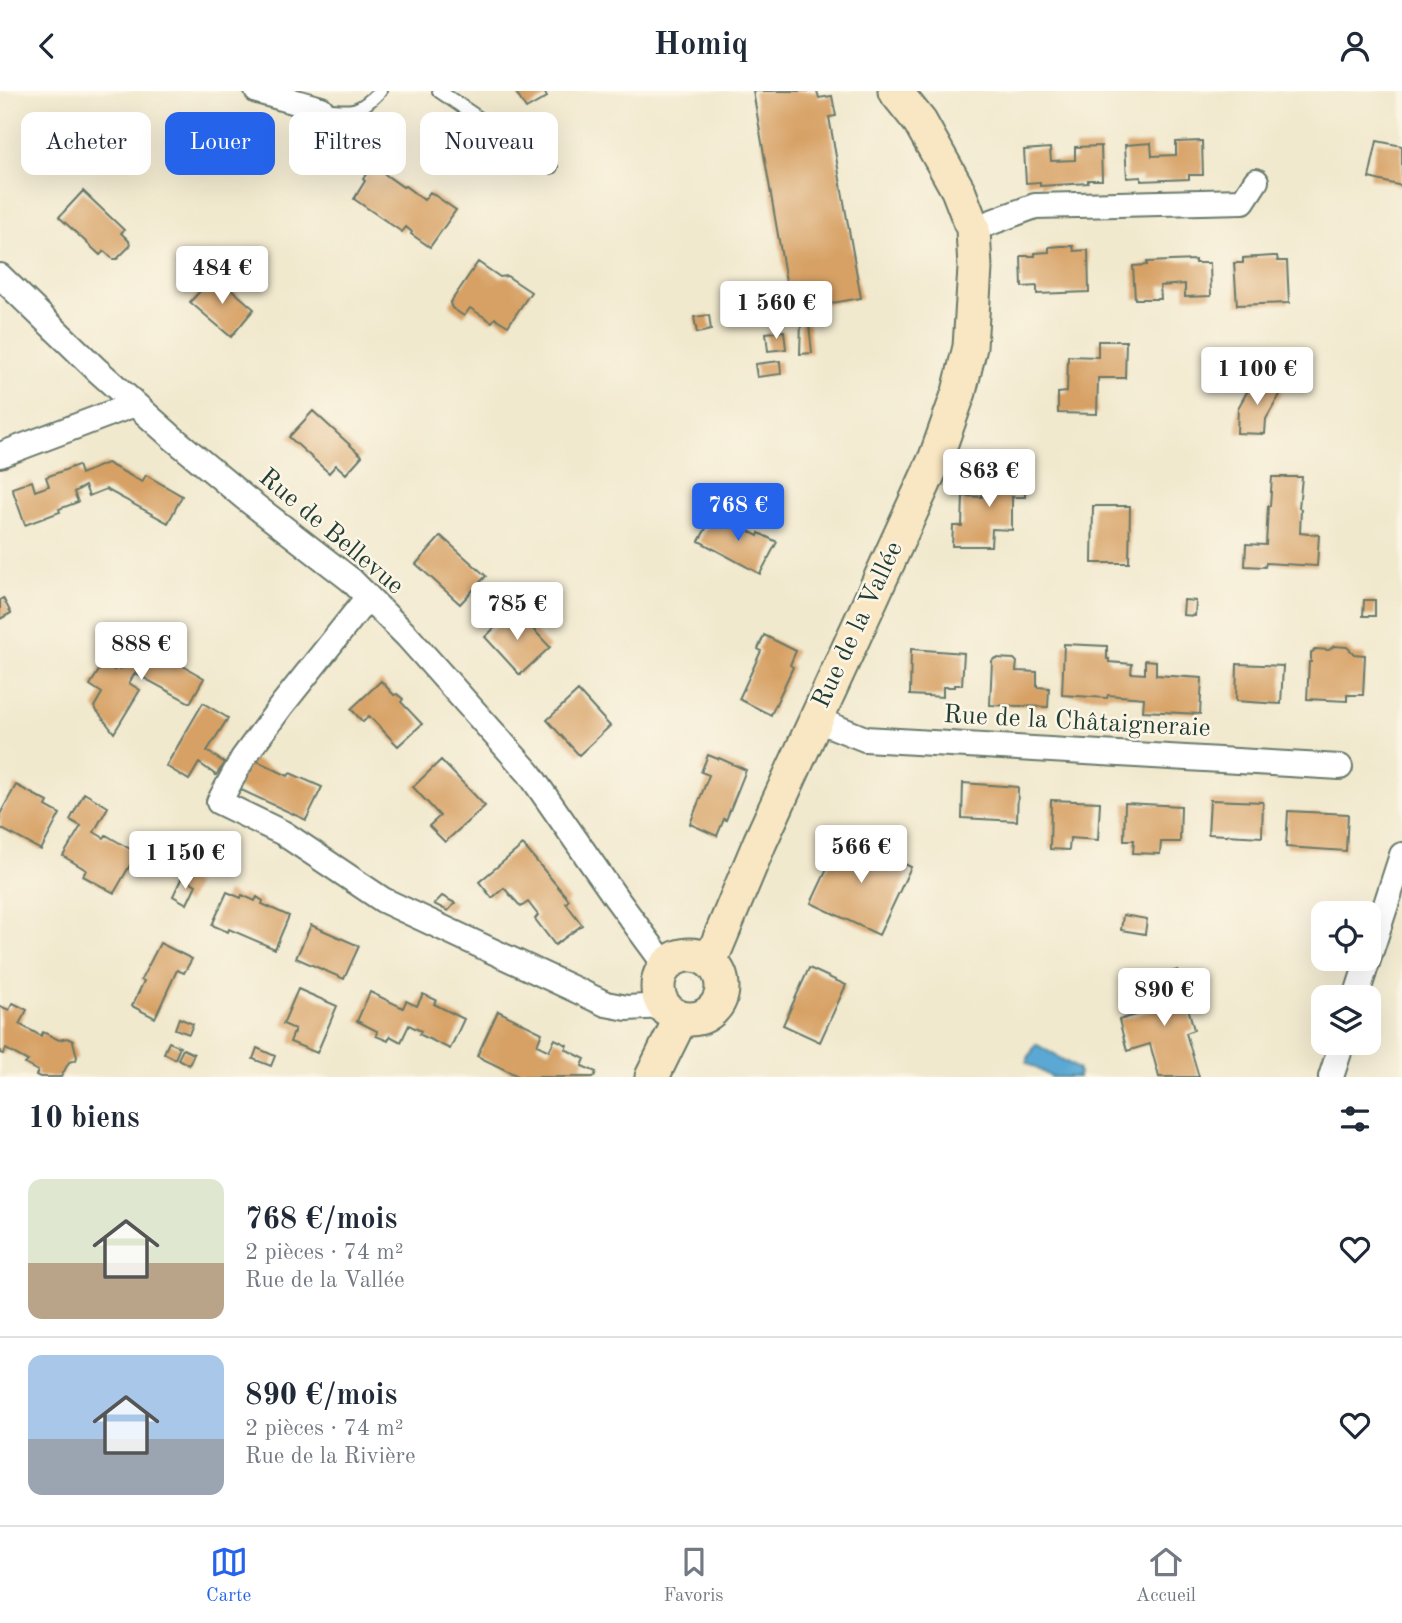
<!DOCTYPE html>
<html lang="fr">
<meta charset="utf-8">
<style>
body{margin:0;font-family:"Old Standard TT",serif;background:#f6f6f7;color:#1f2937;height:100vh;display:flex;flex-direction:column;font-size:26px;white-space:nowrap}
*{box-sizing:border-box;margin:0}
p{font-size:23px;color:#747a83}
.icon{flex:none;width:38px;height:38px;fill:none;stroke:currentColor;stroke-width:2;stroke-linecap:round;stroke-linejoin:round}
.map{position:relative;height:986px;overflow:hidden}
.drawer{display:flex;flex-direction:column;background:#fff;flex:1}
.drawer>*{flex:none}
.guide{position:absolute;left:21px;top:21px;width:700px;height:63px;display:flex;gap:14px}
.tools{position:absolute;left:1311px;top:810px;display:grid;gap:14px}
.tools a{display:grid;place-items:center;width:70px;height:70px;border-radius:14px;background:#fff;box-shadow:0 7px 28px #0002;font-size:35px}
.price{position:absolute;translate:-50% -60px;padding:0 16px;border-radius:7px;background:#fff;color:#222;font-size:23px;line-height:46px;filter:drop-shadow(0 2px 4px #0008)}
.price::after{content:'';position:absolute;left:50%;top:42px;width:21px;height:16px;margin-left:-10px;background:inherit;clip-path:polygon(0 0,100% 0,50% 100%)}
.price.on{background:#2563eb;color:#fff}
ul{padding:0;list-style:none}
li{display:flex;align-items:center;gap:21px;height:175px;padding:0 28px}
li+li{border-top:2px solid #e0e1e3}
li span{display:grid;place-items:center;flex:none;width:196px;height:140px;border-radius:14px;color:#555}
li>.icon{margin-inline-start:auto}
span .icon{width:84px;height:84px;fill:#fffc;stroke-width:1}
li b{font-size:30px}
h2{display:flex;justify-content:space-between;align-items:center;height:84px;padding:0 28px;font-size:30px}
.pill{padding:0 24px;border-radius:14px;background:#fff;box-shadow:0 7px 28px #0002;font-size:24px;line-height:63px}
.pill.on{background:#2563eb;color:#fff}
header{display:flex;justify-content:space-between;align-items:center;height:91px;padding:0 28px;background:#fff;font-size:32px;font-weight:700}
.tabs{display:flex;justify-content:space-around;align-items:center;height:98px;border-top:2px solid #e0e1e3;background:#fff;font-size:19px;color:#747a83}
.tabs a{display:grid;justify-items:center;gap:4px}
.tabs .on{color:#2563eb}
.map>svg:first-child{display:block}
.water{fill:#5aa8d3;stroke:#3c7284;stroke-width:2}
.building{fill:#d7a165}
.lines{fill:none;stroke-linecap:round;stroke-linejoin:round}
.lane-casing{stroke:#68796a;stroke-width:16}
.street-casing{stroke:#68796a;stroke-width:28}
.secondary-casing{stroke:#68796a;stroke-width:37}
.lane{stroke:#fff;stroke-width:12}
.street{stroke:#fff;stroke-width:24}
.secondary{stroke:#f9e7c3;stroke-width:33}
.labels{text-anchor:middle;dominant-baseline:central;stroke-width:5;stroke-linejoin:round;paint-order:stroke}
.street-label{font-size:26px;fill:#1f3d34;stroke:#fcf5e5}
</style>
<header><svg class="icon" aria-label="back" viewBox="0 0 24 24"><path d="M15 5l-7 7 7 7"/></svg>Homiq<svg class="icon" aria-label="person" viewBox="0 0 24 24"><circle cx="12" cy="8" r="4"/><path d="M4 21q1-7 8-7t8 7"/></svg></header>
<div class="map">
<svg width="1402" height="986" viewBox="0 0 1402 986">
<rect width="100%" height="100%" fill="#fcf5e5"/>
<filter id="ink" filterUnits="userSpaceOnUse"><feTurbulence type="fractalNoise" baseFrequency=".0143" numOctaves="2"/><feDisplacementMap in="SourceGraphic" scale="14" xChannelSelector="R" yChannelSelector="G"/><feConvolveMatrix kernelMatrix="1 2 1 2 8 2 1 2 1" color-interpolation-filters="sRGB"/></filter>
<filter id="wash" filterUnits="userSpaceOnUse"><feTurbulence type="fractalNoise" baseFrequency=".00686" numOctaves="4" result="noise"/><feDisplacementMap in="SourceGraphic" scale="28" xChannelSelector="R" yChannelSelector="G"/><feGaussianBlur stdDeviation="1.57" result="paint"/><feColorMatrix in="noise" values="0 0 0 0 0 0 0 0 0 0 0 0 0 0 0 0 0 1.4 0 .05"/><feComposite in="paint" operator="in"/></filter>
<g filter="url(#wash)">
<rect width="100%" height="100%" fill="#f1e9ce"/>
<path class="water" d="M1036 953 1078 978 1079 980 1078 986H1051L1026 971Z"/>
<g id="blocks">
<path class="building" d="M515 0H544L547 6 526 18Z
M753 0H817L819 7 832 5 836 25 829 26 861 207 791 219Z
M1202 50 1203 84H1189V88L1141 90V86L1127 87 1125 54 1151 52 1152 65 1176 64V51Z
M1377 50 1402 55V95L1369 87Z
M1101 55 1102 89H1088V92L1040 95V91L1026 92 1024 59 1050 57 1051 70 1075 69V56Z
M372 74 403 96 405 95 424 109 430 101 456 119 430 156 411 143 412 141 406 136 402 141 354 108 365 90 363 88Z
M83 100 124 139 121 142 129 150 130 155 117 168H113L104 160 100 164 59 126Z
M1061 155H1073L1074 160 1088 159 1089 201 1037 203V195L1022 196 1021 165H1035V162L1049 161V156Z
M1273 165H1277L1278 170H1287L1289 212 1237 214 1234 172H1243V167Z
M1195 169V172H1210L1211 205 1185 206V193L1173 194 1160 195 1161 208H1135L1133 175 1147 174V171Z
M478 171 500 186 507 185 531 201 508 235 495 227 492 231 470 217 464 225 452 217 450 212Z
M215 184 254 218 231 246 190 211Z
M709 224 711 239 697 242 694 226Z
M801 231 809 233 812 262 800 263Z
M784 240 786 258 768 260 766 242Z
M1098 250H1126L1125 287H1098L1097 323 1058 322V302L1067 301 1068 265 1098 266Z
M780 270 781 283 757 286 755 273Z
M1256 285 1282 300 1266 328 1265 343 1237 342 1238 317Z
M313 320 362 365 346 383 336 374 329 382 289 346Z
M107 372 142 391 146 384 182 405 168 432 106 398 89 405 85 395 74 401 78 411 59 418 60 421 25 434 12 397 32 390 35 400 49 395 46 386 78 374 81 383Z
M983 381H1025V406H1012V439L992 438 991 455H952L953 435H962L963 405 982 406Z
M1272 386H1302L1299 417 1301 418 1300 442 1319 444 1317 475 1266 472 1265 476 1245 475 1246 453 1266 454 1268 415H1270Z
M1093 415H1130L1129 472H1092Z
M716 419 733 428 731 431 758 445 759 442 777 451 760 483 699 450Z
M441 445 486 485 460 513 416 473Z
M3 507 11 522 0 528V509Z
M1184 509 1196 510 1195 525 1183 524Z
M1364 509H1375V525H1363Z
M514 518 550 556 520 584 485 546Z
M764 544 796 560 790 574 793 576 771 624 739 608 761 560 758 558Z
M136 548 204 587 190 612 135 582 129 592 140 599 114 642 94 616 102 602 90 594 103 573 114 579 117 576 119 578Z
M1064 553 1107 555V568H1109V571L1132 573 1131 582 1145 583V569L1156 570V584L1202 587 1200 623 1143 620 1144 607 1108 604 1107 607 1062 604Z
M1334 555 1347 556 1354 563 1365 564 1363 604H1347V610L1307 608 1309 571H1311V562L1316 558 1329 559Z
M911 558 964 562 962 594H955V596H943V606L910 604Z
M995 567 1014 568 1017 571 1016 580 1037 581V596L1049 597 1048 616 990 614 992 570Z
M1237 573 1283 575 1281 613 1236 610Z
M381 590 394 604 397 603 403 608 401 611 422 633 398 655 369 625 363 631 351 618Z
M578 600 610 635 579 664 547 629Z
M203 612 228 627 207 660 225 672 216 684 199 672 189 689 166 675Z
M708 664 718 668 719 667 746 679 726 729 724 728 717 745 690 733 709 684 701 681Z
M251 667 288 685 290 682 322 696 306 729 237 697Z
M441 669 485 715 445 751 429 735 440 725 413 696Z
M963 692 1018 696 1017 730 962 727Z
M16 694 48 711 46 715 60 723 41 759 0 737V723Z
M84 702 108 716 94 741 104 747 106 744 137 762 114 802 83 785 86 779 63 765 81 735 70 729Z
M1051 709 1100 711 1098 749 1070 747 1069 759 1050 758Z
M1210 709 1263 711 1262 746 1208 743Z
M1125 712 1181 715 1180 751H1161L1160 763 1133 762 1134 749H1124Z
M1288 720 1348 723 1346 760 1286 756Z
M843 744 911 776 879 844 811 812Z
M523 754 569 809 566 812 582 834 555 854 535 828 538 824 528 811 521 816 504 797 492 807 479 791Z
M182 786 196 794 187 813 173 805Z
M227 801 241 807 242 804 255 810 257 806 263 810 262 813 289 825 275 858 229 838 228 841 212 834Z
M442 805 455 812 448 820 434 813Z
M1123 824 1147 828 1145 843 1121 839Z
M311 834 359 855 344 888 296 867Z
M160 852 192 868 184 882 177 879 155 927 132 915 144 890 141 889Z
M809 877 846 894 820 951 783 934Z
M1178 879 1194 939 1186 942 1199 986H1159L1150 953 1127 960 1119 929 1153 919 1145 888Z
M298 898 337 915 317 962 290 951 295 938 283 933Z
M370 901 403 917 406 910 417 915 423 903 436 909 434 913 464 928 450 958 419 943 421 940 409 934 401 951 390 945 388 950 376 945 377 940 357 930Z
M13 912 27 919 19 933 41 945 43 941 59 949 67 947 73 950 77 966 76 969 69 971 61 986H40L36 984 38 980 25 973 28 970 6 958 3 963 0 962V915L9 919Z
M498 920 542 942 537 954 549 960 555 948 567 954 565 958 585 968 582 975 596 981 594 986H518V985L477 965Z
M179 927 193 933 189 943 175 938Z
M169 951 180 956 175 968 164 962Z
M257 957 275 965 271 975 253 968Z
M183 958 194 963 189 974 178 968Z"/>
</g>
</g>
<g filter="url(#ink)">
<use href="#blocks" fill-opacity="0" stroke="#68796a" stroke-width="2"/>
<g class="lines">
<g class="lane-casing">
<path id="lane" d="M439 0 551 76
M321 18C352 21 358 23 380 0"/>
</g>
<g class="street-casing">
<path id="street" d="M257 0 321 18
M973 138 1035 115 1243 110 1256 90
M0 185 97 279 173 347 245 407 351 489 407 545 529 682 616 807 666 875
M0 364 135 313
M368 506 282 614 243 667 219 711 283 742 383 809 606 913 627 917 664 915
M815 628 865 648 1340 676
M1356 906 1402 764
M1331 986 1342 952"/>
</g>
<g class="secondary-casing">
<path id="secondary" d="M658 896a32 32 0 1 1 64 0a32 32 0 1 1-64 0Z
M710 871 760 751 936 366 959 301 970 256 975 177 973 138 958 99 920 31 895 0
M652 986 681 927"/>
</g>
<use href="#lane" class="lane"/>
<use href="#street" class="street"/>
<use href="#secondary" class="secondary"/>
</g>
</g>
<g class="labels">
<g class="street-label">
<text transform="translate(331 441) rotate(40)">Rue de Bellevue</text>
<text transform="translate(858 534) rotate(-65)">Rue de la Vallée</text>
<text transform="translate(1077 631) rotate(3)">Rue de la Châtaigneraie</text>
</g>
</g>
</svg>
<div class="tools">
<a><svg class="icon" aria-label="locate" viewBox="0 0 24 24"><circle cx="12" cy="12" r="6"/><path d="M12 2v4M12 18v4M2 12h4M18 12h4"/></svg></a>
<a><svg class="icon" aria-label="layers" viewBox="0 0 24 24"><path d="M12 4l9 5-9 5-9-5zM3 14l9 5 9-5"/></svg></a>
</div>
<b class="price" style="left:222px;top:215px">484 €</b>
<b class="price" style="left:776px;top:250px">1 560 €</b>
<b class="price" style="left:1257px;top:316px">1 100 €</b>
<b class="price" style="left:989px;top:418px">863 €</b>
<b class="price on" style="left:738px;top:452px">768 €</b>
<b class="price" style="left:517px;top:551px">785 €</b>
<b class="price" style="left:141px;top:591px">888 €</b>
<b class="price" style="left:861px;top:794px">566 €</b>
<b class="price" style="left:185px;top:800px">1 150 €</b>
<b class="price" style="left:1164px;top:937px">890 €</b>
<div class="guide">
<a class="pill">Acheter</a>
<a class="pill on">Louer</a>
<a class="pill">Filtres</a>
<a class="pill">Nouveau</a>
</div>
</div>
<section class="drawer">
<h2>10 biens<svg class="icon" aria-label="filters" viewBox="0 0 24 24"><path d="M4 7h16M4 17h16"/><circle cx="9" cy="7" r="2"/><circle cx="15" cy="17" r="2"/></svg></h2>
<ul>
<li><span style="background:linear-gradient(#dfe7d0 60%,#b9a48a 0)"><svg class="icon" aria-label="home" viewBox="0 0 24 24"><path d="M3 11l9-7 9 7M6 9v11h12V9"/></svg></span><div><b>768 €/mois</b><p>2 pièces · 74 m²</p><p>Rue de la Vallée</p></div><svg class="icon" aria-label="heart" viewBox="0 0 24 24"><path d="M12 20l-8-8c-3-5 5-10 8-4 3-6 11-1 8 4z"/></svg></li>
<li><span style="background:linear-gradient(#a9c7e8 60%,#9aa5b1 0)"><svg class="icon" aria-label="home" viewBox="0 0 24 24"><path d="M3 11l9-7 9 7M6 9v11h12V9"/></svg></span><div><b>890 €/mois</b><p>2 pièces · 74 m²</p><p>Rue de la Rivière</p></div><svg class="icon" aria-label="heart" viewBox="0 0 24 24"><path d="M12 20l-8-8c-3-5 5-10 8-4 3-6 11-1 8 4z"/></svg></li>
</ul>
</section>
<nav class="tabs">
<a class="on"><svg class="icon" aria-label="map" viewBox="0 0 24 24"><path d="M3 6l6-2 6 2 6-2v14l-6 2-6-2-6 2zM9 4v14M15 6v14"/></svg>Carte</a>
<a><svg class="icon" aria-label="saved" viewBox="0 0 24 24"><path d="M7 4h10v16l-5-4-5 4z"/></svg>Favoris</a>
<a><svg class="icon" aria-label="home" viewBox="0 0 24 24"><path d="M3 11l9-7 9 7M6 9v11h12V9"/></svg>Accueil</a>
</nav>
